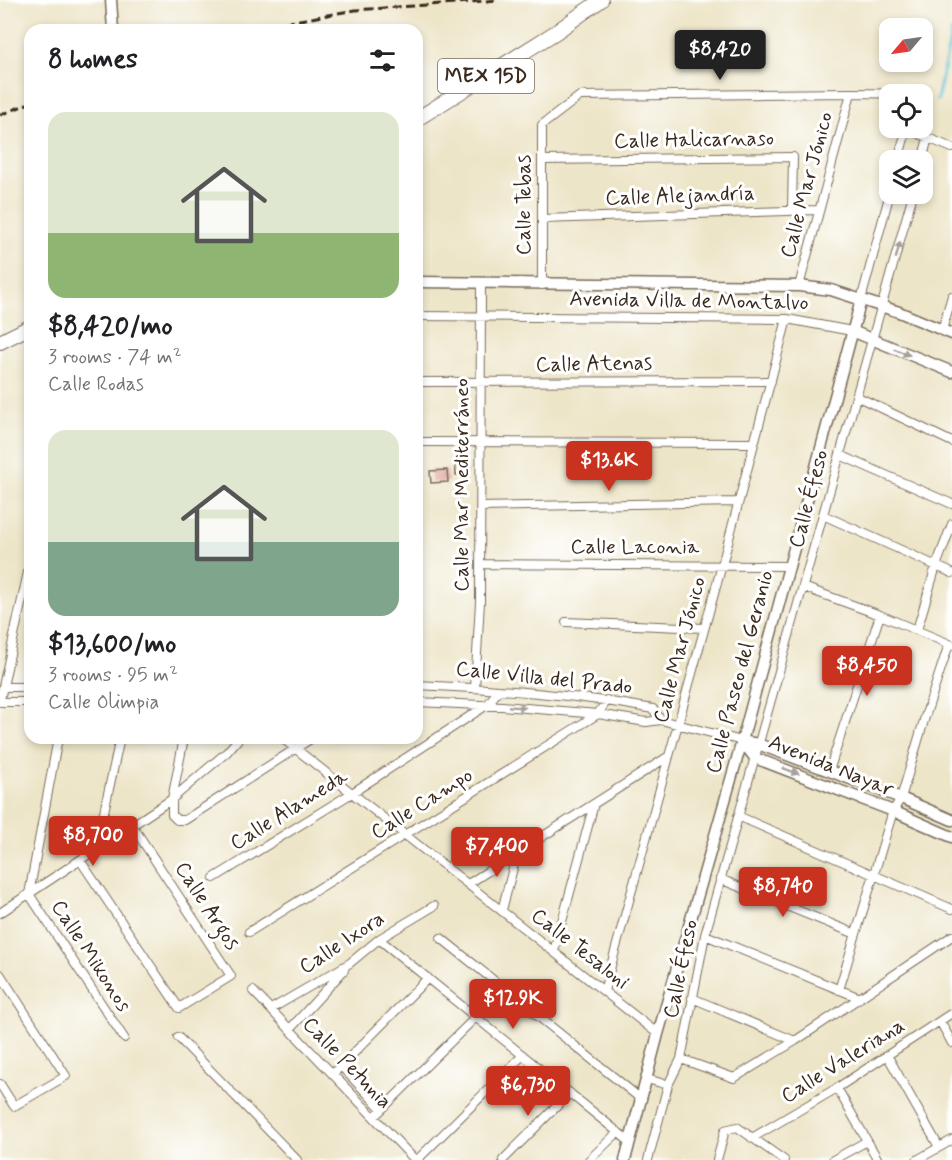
<!DOCTYPE html>
<meta charset="utf-8">
<style>
body{margin:0;font-family:Mynerve,sans-serif;background:#f6f6f6;color:#202124;height:100vh;display:flex;flex-direction:column;font-size:22px;white-space:nowrap}
*{box-sizing:border-box;margin:0}
p{font-size:20px;color:#757577}
.icon{flex:none;width:33px;height:33px;fill:none;stroke:currentColor;stroke-width:2;stroke-linecap:round;stroke-linejoin:round}
.map{position:relative;flex:1;overflow:hidden}
.drawer{position:absolute;left:24px;top:24px;width:399px;height:720px;display:flex;flex-direction:column;background:#fff;border-radius:18px;box-shadow:0 3px 9px #0003}
.drawer>*{flex:none}
.needle{width:39px;rotate:241deg}
.tools{position:absolute;left:879px;top:18px;display:grid;gap:12px}
.tools a{display:grid;place-items:center;width:54px;height:54px;border-radius:12px;background:#fff;box-shadow:0 3px 9px #0003;font-size:30px}
.price{position:absolute;translate:-50% -51px;padding:0 14px;border-radius:6px;background:#c8321e;color:#fff;font-size:20px;line-height:39px;filter:drop-shadow(0 2px 3px #0008)}
.price::after{content:'';position:absolute;left:50%;top:36px;width:18px;height:14px;margin-left:-9px;background:inherit;clip-path:polygon(0 0,100% 0,50% 100%)}
.price.selected{background:#222;color:#fff}
ul{padding:0;list-style:none}
li{display:grid;align-content:center;gap:12px;height:318px;padding:0 24px}
li span{display:grid;place-items:center;height:186px;border-radius:18px;color:#555}
li>.icon{margin-inline-start:auto}
span .icon{width:108px;height:108px;fill:#fffc;stroke-width:1}
li b{font-size:26px}
h2{display:flex;justify-content:space-between;align-items:center;height:72px;padding:0 24px;font-size:26px}
.map>svg:first-child{display:block}
.lines{fill:none;stroke-linecap:round;stroke-linejoin:round}
.stream{stroke:#55bed1;stroke-width:3}
.building{fill:#dc9c95}
.minor-casing{stroke:#796b5a;stroke-width:10}
.tertiary-casing{stroke:#796b5a;stroke-width:13}
.trunk-casing{stroke:#796b5a;stroke-width:16}
.minor{stroke:#fff;stroke-width:8}
.tertiary{stroke:#fff;stroke-width:10}
.trunk{stroke:#fff;stroke-width:14}
.rail{stroke:#3b2a1e;stroke-width:3;stroke-dasharray:9 4.5;stroke-linecap:butt}
.oneway{fill:#a79f9a}
.labels{text-anchor:middle;dominant-baseline:central;stroke-width:6;stroke-linejoin:round;paint-order:stroke}
.shield{fill:#fff;stroke:#766a62;stroke-width:1.5}
.shield-label{font-size:20px;font-weight:bold;fill:#3b2a1e}
.street-label{font-size:21px;fill:#3b2a1e;stroke:#fff}
</style>
<div class="map">
<svg width="952" height="1160" viewBox="0 0 952 1160">
<rect width="100%" height="100%" fill="#fff"/>
<filter id="ink" filterUnits="userSpaceOnUse"><feTurbulence type="fractalNoise" baseFrequency=".0167" numOctaves="2"/><feDisplacementMap in="SourceGraphic" scale="12" xChannelSelector="R" yChannelSelector="G"/><feConvolveMatrix kernelMatrix="1 2 1 2 8 2 1 2 1" color-interpolation-filters="sRGB"/></filter>
<filter id="wash" filterUnits="userSpaceOnUse"><feTurbulence type="fractalNoise" baseFrequency=".008" numOctaves="4" result="noise"/><feDisplacementMap in="SourceGraphic" scale="24" xChannelSelector="R" yChannelSelector="G"/><feGaussianBlur stdDeviation="1.35" result="paint"/><feColorMatrix in="noise" values="0 0 0 0 0 0 0 0 0 0 0 0 0 0 0 0 0 1.4 0 .05"/><feComposite in="paint" operator="in"/></filter>
<g filter="url(#wash)">
<rect width="100%" height="100%" fill="#ede5c8"/>
<g class="lines">
<path class="stream" d="M937 100 952 31"/>
</g>
<g id="blocks">
<path class="building" d="M466 459 467 474 456 475 455 460Z
M447 470 448 482 431 483 430 471Z"/>
</g>
</g>
<g filter="url(#ink)">
<use href="#blocks" fill-opacity="0" stroke="#796b5a" stroke-width="1.5"/>
<g class="lines">
<g class="minor-casing">
<path id="minor" d="M907 129 952 148
M542 160 793 157 792 210
M898 160 907 128
M922 160 928 138
M542 219 819 210
M542 285V125L580 96 851 93 915 94
M799 286 851 93
M861 300 890 193
M417 316 787 319 852 331
M942 330 952 296
M417 382 771 381
M856 396 952 442
M417 442 754 443
M840 455 952 504
M481 507 738 502
M823 515 952 573
M481 564 789 566
M803 587 880 615 952 645
M566 622 704 628
M917 630 936 566 952 524
M417 685C496 689 575 694 653 709L661 720
M3 687H30
M475 688 480 602 481 283
M0 700 30 563
M0 702H30
M417 702 502 706 598 714 646 722 661 720 742 741
M58 738 29 894 124 1038
M184 738 172 799V815L177 820H185L312 738
M282 738 658 1034
M829 771 880 615
M738 816 952 909
M96 849 120 738
M80 860 179 1008 231 976 132 825
M214 878 352 793 487 705 499 690
M720 879 856 934
M468 884 669 756
M502 910 517 853
M0 913 172 799 227 752 239 738
M249 932 598 714 607 700
M705 935 860 998
M441 938 641 1099
M379 939 630 1142
M554 951 594 804
M0 974 66 1076 14 1106 0 1084
M839 990 893 811 901 798 925 717 949 644
M253 991 415 1160
M604 991 722 565 787 319
M692 998 795 1041
M271 1009 350 963 379 939 434 906
M940 1021 952 1043
M290 1029 344 970
M178 1037 297 1160
M887 1055 939 1147
M681 1059 734 1078 795 1041 952 936
M341 1066 382 1109
M333 1074 428 978
M647 1079 668 1085
M837 1088 878 1160
M374 1117 476 1017
M752 1138 837 1088 952 1013
M417 1160 523 1055
M503 1160 570 1093
M589 1160 618 1132
M648 1160 668 1085 681 1059 705 935 913 194
M717 1160 725 1130 737 1127 784 1160
M833 1160 867 1141
M917 1160 952 1140"/>
</g>
<g class="tertiary-casing">
<path id="tertiary" d="M111 0 113 30
M417 282 799 286 831 290 899 312 952 334
M852 331 952 372
M742 741 755 758 893 811 952 837
M742 741 758 744 901 798 952 820
M625 1160 658 1034 742 741 861 300"/>
</g>
<g class="trunk-casing">
<path id="trunk" d="M417 119 556 32 601 0
M0 342 30 327"/>
</g>
<use href="#minor" class="minor"/>
<use href="#tertiary" class="tertiary"/>
<use href="#trunk" class="trunk"/>
<path class="rail" d="M245 30 355 10 499 0
M0 115 30 103"/>
</g>
<defs><path id="oneway-solid" d="M-6-.8H1V-3.2L6.5 0L1 3.2V.8H-6Z" transform="scale(1.5)"/></defs>
<g class="oneway">
<use href="#oneway-solid" transform="translate(898 250) rotate(-75)"/>
<use href="#oneway-solid" transform="translate(902 352) rotate(22)"/>
<use href="#oneway-solid" transform="translate(517 707) rotate(5)"/>
<use href="#oneway-solid" transform="translate(791 771) rotate(21)"/>
</g>
</g>
<g class="labels">
<rect class="shield" x="438" y="59" width="96" height="34" rx="4.5"/>
<g class="shield-label">
<text x="486" y="76">MEX 15D</text>
</g>
<g class="street-label">
<text transform="translate(694 140) rotate(-1)">Calle Halicarnaso</text>
<text transform="translate(807 185) rotate(-75)">Calle Mar Jónico</text>
<text transform="translate(680 196) rotate(-2)">Calle Alejandría</text>
<text transform="translate(524 205) rotate(-90)">Calle Tebas</text>
<text transform="translate(689 301) rotate(1)">Avenida Villa de Montalvo</text>
<text transform="translate(594 364) rotate(-1)">Calle Atenas</text>
<text transform="translate(462 485) rotate(-90)">Calle Mar Mediterráneo</text>
<text transform="translate(809 499) rotate(-75)">Calle Éfeso</text>
<text x="635" y="547">Calle Laconia</text>
<text transform="translate(680 650) rotate(-75)">Calle Mar Jónico</text>
<text transform="translate(740 672) rotate(-75)">Calle Paseo del Geranio</text>
<text transform="translate(544 678) rotate(6)">Calle Villa del Prado</text>
<text transform="translate(831 766) rotate(22)">Avenida Nayar</text>
<text transform="translate(422 804) rotate(-32)">Calle Campo</text>
<text transform="translate(289 810) rotate(-32)">Calle Alameda</text>
<text transform="translate(207 906) rotate(57)">Calle Argos</text>
<text transform="translate(342 943) rotate(-33)">Calle Ixora</text>
<text transform="translate(580 949) rotate(38)">Calle Tesaloni</text>
<text transform="translate(91 956) rotate(57)">Calle Mikonos</text>
<text transform="translate(681 969) rotate(-78)">Calle Éfeso</text>
<text transform="translate(843 1061) rotate(-32)">Calle Valeriana</text>
<text transform="translate(347 1063) rotate(46)">Calle Petunia</text>
</g>
</g>
</svg>
<div class="tools">
<a><svg class="needle" viewBox="-14 -14 28 28"><path d="M0-13l5 13h-10z" fill="#e53935"/><path d="M0 13l5-13h-10z" fill="#757577"/></svg></a>
<a><svg class="icon" aria-label="locate" viewBox="0 0 24 24"><circle cx="12" cy="12" r="6"/><path d="M12 2v4M12 18v4M2 12h4M18 12h4"/></svg></a>
<a><svg class="icon" aria-label="layers" viewBox="0 0 24 24"><path d="M12 4l9 5-9 5-9-5zM3 14l9 5 9-5"/></svg></a>
</div>
<b class="price selected" style="left:720px;top:81px">$8,420</b>
<b class="price" style="left:609px;top:492px">$13.6K</b>
<b class="price" style="left:867px;top:697px">$8,450</b>
<b class="price" style="left:93px;top:867px">$8,700</b>
<b class="price" style="left:497px;top:878px">$7,400</b>
<b class="price" style="left:783px;top:918px">$8,740</b>
<b class="price" style="left:513px;top:1030px">$12.9K</b>
<b class="price" style="left:528px;top:1117px">$6,730</b>
<section class="drawer">
<h2>8 homes<svg class="icon" aria-label="filters" viewBox="0 0 24 24"><path d="M4 7h16M4 17h16"/><circle cx="9" cy="7" r="2"/><circle cx="15" cy="17" r="2"/></svg></h2>
<ul>
<li><span style="background:linear-gradient(#dfe7d0 65%,#8fb573 0)"><svg class="icon" aria-label="home" viewBox="0 0 24 24"><path d="M3 11l9-7 9 7M6 9v11h12V9"/></svg></span><div><b>$8,420/mo</b><p>3 rooms · 74 m²</p><p>Calle Rodas</p></div></li>
<li><span style="background:linear-gradient(#dfe7d0 60%,#7fa58c 0)"><svg class="icon" aria-label="home" viewBox="0 0 24 24"><path d="M3 11l9-7 9 7M6 9v11h12V9"/></svg></span><div><b>$13,600/mo</b><p>3 rooms · 95 m²</p><p>Calle Olimpia</p></div></li>
</ul>
</section>
</div>
